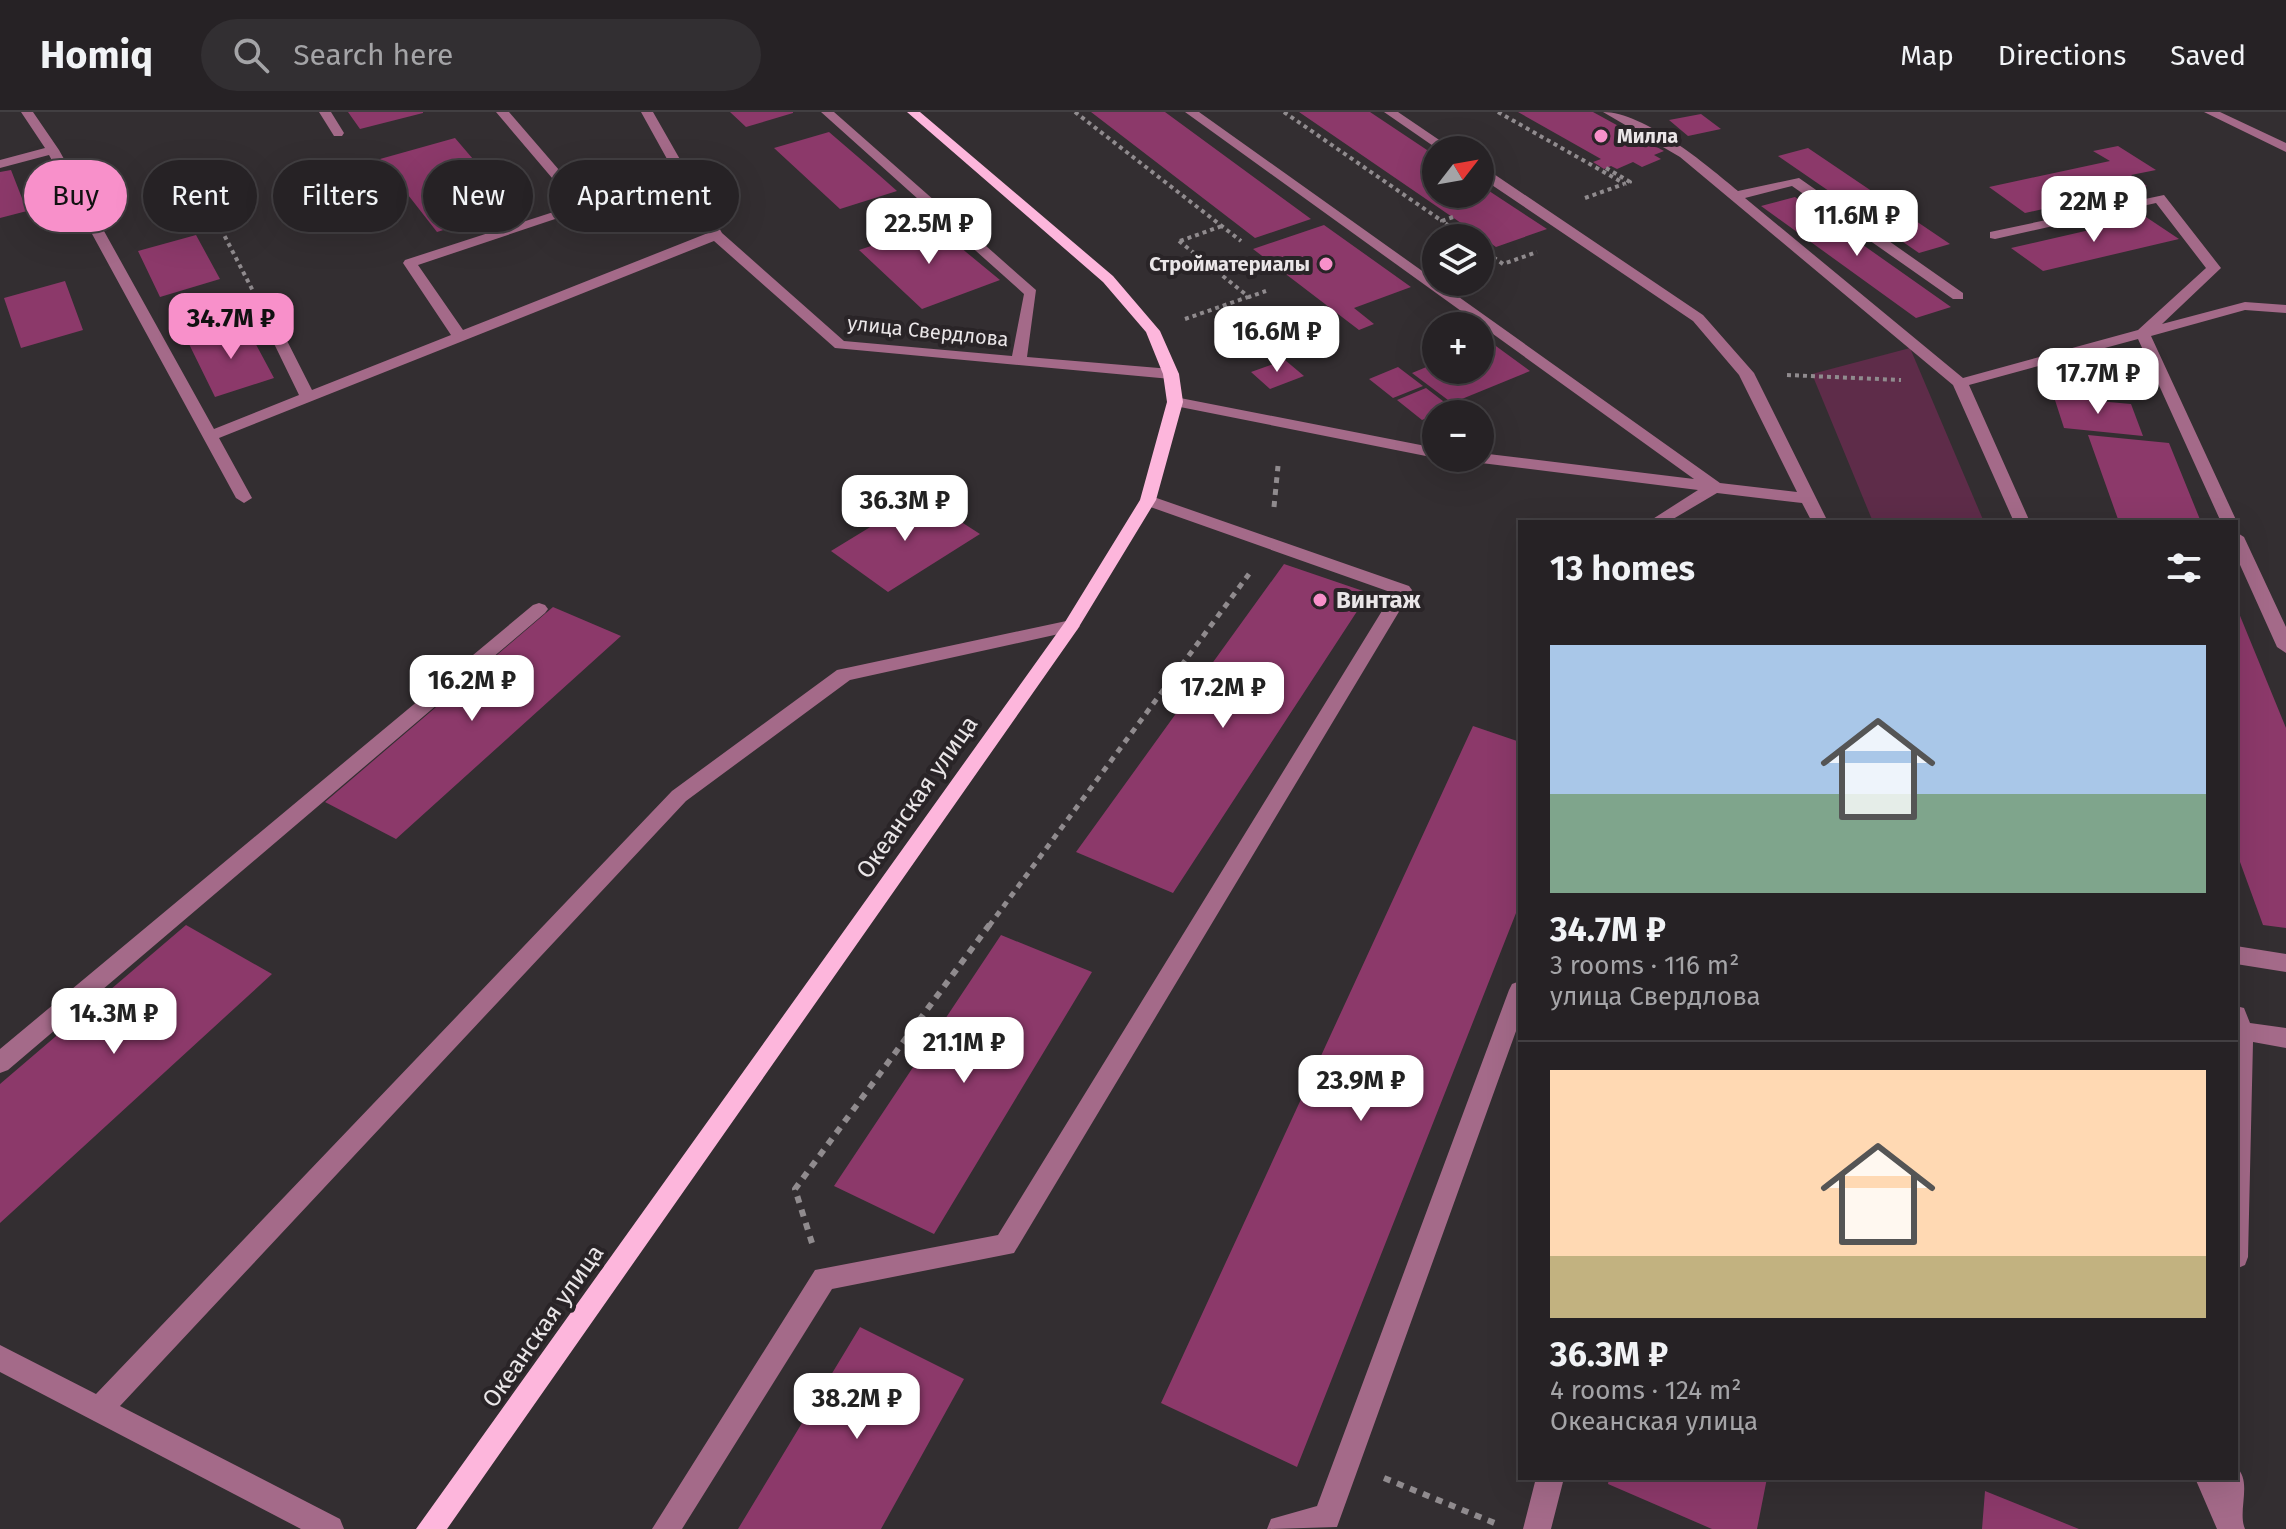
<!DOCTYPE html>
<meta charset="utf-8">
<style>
body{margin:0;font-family:"Fira Sans",sans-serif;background:#322f32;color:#f1f3f6;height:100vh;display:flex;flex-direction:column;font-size:30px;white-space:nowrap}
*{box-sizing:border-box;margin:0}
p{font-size:26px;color:#a4a4a7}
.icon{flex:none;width:44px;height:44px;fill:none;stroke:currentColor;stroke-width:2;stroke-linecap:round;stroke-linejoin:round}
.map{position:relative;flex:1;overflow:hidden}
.sheet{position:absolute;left:1518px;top:408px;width:720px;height:960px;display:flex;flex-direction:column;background:#262225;border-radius:0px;box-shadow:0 8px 32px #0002,0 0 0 2px #423f42}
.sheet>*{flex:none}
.top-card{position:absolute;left:24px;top:48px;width:760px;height:72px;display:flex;gap:16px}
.needle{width:52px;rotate:59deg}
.tools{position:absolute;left:1422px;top:24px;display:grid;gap:16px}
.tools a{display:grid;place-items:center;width:72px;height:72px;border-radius:50%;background:#262225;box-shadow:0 8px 32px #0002,0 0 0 2px #423f42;font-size:40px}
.price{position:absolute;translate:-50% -68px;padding:0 18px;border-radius:16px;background:#fff;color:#222;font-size:26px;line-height:52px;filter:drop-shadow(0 2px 4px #0008)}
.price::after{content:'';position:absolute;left:50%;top:48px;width:24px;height:18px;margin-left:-12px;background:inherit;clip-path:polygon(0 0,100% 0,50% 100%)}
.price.on{background:#f890ca;color:#111}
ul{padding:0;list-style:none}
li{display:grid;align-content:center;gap:16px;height:424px;padding:0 32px}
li+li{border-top:2px solid #423f42}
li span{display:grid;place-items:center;height:248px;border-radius:0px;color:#555}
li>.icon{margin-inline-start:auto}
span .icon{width:144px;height:144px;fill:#fffc;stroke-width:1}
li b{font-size:34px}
h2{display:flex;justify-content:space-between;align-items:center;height:96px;padding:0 32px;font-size:34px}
.tag{padding:0 28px;border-radius:36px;background:#262225;box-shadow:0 8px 32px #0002,0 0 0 2px #423f42;font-size:28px;line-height:72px}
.tag.on{background:#f890ca;color:#111}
header{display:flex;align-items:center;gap:48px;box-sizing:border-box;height:112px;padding:0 40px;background:#262225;border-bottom:2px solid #423f42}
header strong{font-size:38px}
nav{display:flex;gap:44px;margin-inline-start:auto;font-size:28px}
.search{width:560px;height:72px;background:#322f32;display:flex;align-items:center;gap:20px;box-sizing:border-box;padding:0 28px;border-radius:44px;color:#a4a4a7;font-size:30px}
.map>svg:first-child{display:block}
.green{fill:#5e2c49}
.building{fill:#8c396a}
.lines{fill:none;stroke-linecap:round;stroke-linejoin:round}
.path-far2{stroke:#908b8e;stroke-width:4;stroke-dasharray:4 4;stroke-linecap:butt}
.path-far1{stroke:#908b8e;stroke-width:5;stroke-dasharray:6 6;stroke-linecap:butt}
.path{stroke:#908b8e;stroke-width:6;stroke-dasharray:7 7;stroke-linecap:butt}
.minor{fill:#a46a89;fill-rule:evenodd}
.major{fill:#fdb6dc;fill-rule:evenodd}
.poi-dot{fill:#f890ca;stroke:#292427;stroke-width:3}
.labels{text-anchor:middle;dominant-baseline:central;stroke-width:8;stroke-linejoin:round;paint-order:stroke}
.far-poi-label{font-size:20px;font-weight:bold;fill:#eae6e8;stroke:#292427;text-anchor:start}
.far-street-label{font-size:20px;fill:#eae6e8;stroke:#292427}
.poi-label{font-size:24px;font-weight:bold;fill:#eae6e8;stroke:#292427;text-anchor:start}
.street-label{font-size:24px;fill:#eae6e8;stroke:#292427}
</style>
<header>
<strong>Homiq</strong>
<div class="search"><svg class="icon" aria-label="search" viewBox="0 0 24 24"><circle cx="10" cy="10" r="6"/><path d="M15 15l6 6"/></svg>Search here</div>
<nav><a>Map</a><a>Directions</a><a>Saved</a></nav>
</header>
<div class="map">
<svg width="2286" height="1417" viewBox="0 0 2286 1417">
<rect width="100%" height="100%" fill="#332e31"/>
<path class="green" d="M1910 236 1984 410H1873L1812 262Z"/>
<path class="building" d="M348 0H423V1L360 17Z
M730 0H793V1L746 15Z
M1091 0H1165L1311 107 1255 126Z
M1299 0H1370L1436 44V82H1480V73L1547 117 1496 135Z
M1518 0H1593L1664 39 1654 43 1661 47 1642 55 1633 50 1617 57 1611 54 1604 57 1593 50 1601 47Z
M1701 2 1721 17 1688 24 1669 8Z
M829 20 879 63 897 79 840 97 774 36Z
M455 26 515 96 437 120 380 47Z
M2118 34 2156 58 2131 63 2147 74 2025 101 1989 75 2110 49 2093 39Z
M1808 36 1950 132 1919 141 1778 44Z
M11 58 27 99 0 106V60Z
M1795 85 1951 195 1916 206 1761 94Z
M2146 105 2179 127 2043 159 2011 136Z
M934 113 966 140 1000 168 922 197 859 138Z
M1324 113 1411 175 1354 196 1374 212 1359 218 1253 137Z
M196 123 220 167 160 185 138 139Z
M65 169 83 218 21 236 4 186Z
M246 214 274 266 215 285 189 232Z
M1489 229 1530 259 1452 291 1412 261 1436 251V258H1480V233Z
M1285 248 1304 264 1270 277 1251 260Z
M1398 255 1423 274 1393 286 1369 267Z
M1426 276 1452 296 1422 308 1397 288Z
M2054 285 2131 292 2143 324 2064 316Z
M2088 323 2169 331 2201 410H2119Z
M921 384 980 422 888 480 831 439Z
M1284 452 1369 481 1173 781 1076 740Z
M2236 494 2286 616V816L2263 813 2236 739Z
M553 495 621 524 396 727 325 690Z
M1473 614 1520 630V791L1297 1355 1161 1291Z
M186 813 272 862 0 1111V972Z
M1001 823 1092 860 934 1122 834 1074Z
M860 1215 964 1267 881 1417H738Z
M1609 1366H1767L1757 1417H1712L1608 1372Z
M1985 1379 2079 1417H1982Z"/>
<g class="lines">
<path class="path-far2" d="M1075 0 1241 129
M1284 0 1442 109
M1498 0 1625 72
M1606 56 1630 70 1625 72
M1585 86 1624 72
M1453 105 1442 109 1466 126
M221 117 253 179
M1179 129 1249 185 1266 179
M1180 129 1222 114
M1480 136 1503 152 1537 140
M185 204 244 184
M1185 207 1248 185
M1787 263 1901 268"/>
<path class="path-far1" d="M1274 395 1278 354
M989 814 1249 462"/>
<path class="path" d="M812 1131 795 1077 990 812
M1384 1366 1497 1412"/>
<path class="minor" d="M21 0H33L59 38 214 317 299 283 263 209 265 206 277 209 312 278 451 223 403 151 405 148 575 93 496 0H509L591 95 418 153 463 218 708 121 641 0H653L722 121 844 229 1012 244 1024 182 821 0H834L1036 178 1027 245 1171 257 1179 262 1171 267 835 236 714 129 219 326 252 386 244 391 236 386 49 43 0 56V48L45 36Z
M319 0H331L344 21 342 24H334Z
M1185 0H1199L1720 371 1797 380 1739 263 1693 209 1480 65V55L1485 56 1703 203 1754 261 1828 410H1812L1802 391 1717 381 1668 410H1648L1698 378 1473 350 1471 346H1480V341L1694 367Z
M1384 0H1398L1454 38H1439Z
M1603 0C1644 0 1707 53 1738 79L1799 66 1963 181V187H1953L1792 74 1745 86 1963 266 2138 218 2206 156 2156 91 1995 127 1990 126V120L2164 83 2221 156 2162 212 2245 190 2286 193V201L2245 198 2151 224 2237 410 2236 412 2221 410 2138 227 1969 273 2030 410H2014L1953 273 1680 45Z
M2204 0H2220L2286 31V40Z
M1175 285 1436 336V346L1170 293 1167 290Z
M1148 383 1409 474 1412 478 1014 1141 832 1177 682 1417H652L815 1158 998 1123 1393 481 1142 392 1140 388Z
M2236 420 2244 425 2286 515V541L2277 535 2236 444Z
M539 491 545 493 548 497 545 501 8 958 0 961V937L533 493Z
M1071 508 1077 510 1080 514 1077 518 850 568 686 689 120 1294 340 1407 344 1417H301L0 1260V1233L96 1282 672 679 837 558Z
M2236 834 2286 842V860L2236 852Z
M1520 869V908L1337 1415 1267 1417 1271 1407 1317 1394 1509 878 1512 872Z
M2236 894 2244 896 2250 911 2286 916V936L2253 930 2248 1145 2245 1153 2236 1157Z
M2236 1355C2253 1369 2237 1399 2245 1417H2217L2195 1366H2236Z
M1536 1366H1564L1551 1417H1523Z"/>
<path class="major" d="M907 0H920L1113 164 1160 219 1179 262 1183 290 1156 388 1077 518 447 1417H416L1065 510 1140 388 1167 290 1163 262 1146 220 1103 170Z"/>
</g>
<g class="poi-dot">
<circle cx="1601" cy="24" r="8"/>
<circle cx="1326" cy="152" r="8"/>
<circle cx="1320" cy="488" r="8"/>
</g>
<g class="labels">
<g class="far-poi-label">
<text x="1617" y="24">Милла</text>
<text x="1310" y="152" text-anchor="end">Стройматериалы</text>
</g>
<g class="far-street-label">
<text transform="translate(928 219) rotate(6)">улица Свердлова</text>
</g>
<g class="poi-label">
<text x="1336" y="488">Винтаж</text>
</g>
<g class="street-label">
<text transform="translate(917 685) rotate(-55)">Океанская улица</text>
<text transform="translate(543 1214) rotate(-55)">Океанская улица</text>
</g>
</g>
</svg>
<div class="tools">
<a><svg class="needle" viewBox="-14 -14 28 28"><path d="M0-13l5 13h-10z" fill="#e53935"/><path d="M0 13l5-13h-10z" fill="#a4a4a7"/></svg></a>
<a><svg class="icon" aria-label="layers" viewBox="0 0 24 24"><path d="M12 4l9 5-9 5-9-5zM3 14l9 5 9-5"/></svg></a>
<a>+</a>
<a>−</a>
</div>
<b class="price" style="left:2094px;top:132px">22M ₽</b>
<b class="price" style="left:1857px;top:146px">11.6M ₽</b>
<b class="price" style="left:929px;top:154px">22.5M ₽</b>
<b class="price on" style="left:231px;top:249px">34.7M ₽</b>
<b class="price" style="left:1277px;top:262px">16.6M ₽</b>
<b class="price" style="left:2098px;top:304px">17.7M ₽</b>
<b class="price" style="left:905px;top:431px">36.3M ₽</b>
<b class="price" style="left:472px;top:611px">16.2M ₽</b>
<b class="price" style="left:1223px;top:618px">17.2M ₽</b>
<b class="price" style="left:114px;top:944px">14.3M ₽</b>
<b class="price" style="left:964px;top:973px">21.1M ₽</b>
<b class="price" style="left:1361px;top:1011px">23.9M ₽</b>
<b class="price" style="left:857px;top:1329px">38.2M ₽</b>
<div class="top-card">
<a class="tag on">Buy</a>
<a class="tag">Rent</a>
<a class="tag">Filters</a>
<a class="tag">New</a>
<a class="tag">Apartment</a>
</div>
<section class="sheet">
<h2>13 homes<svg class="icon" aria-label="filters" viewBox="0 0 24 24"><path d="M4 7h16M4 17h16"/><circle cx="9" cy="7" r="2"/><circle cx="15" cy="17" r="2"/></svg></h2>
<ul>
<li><span style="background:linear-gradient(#a9c7e8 60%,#7fa58c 0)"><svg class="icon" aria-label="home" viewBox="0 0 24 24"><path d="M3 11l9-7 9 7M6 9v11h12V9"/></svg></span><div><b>34.7M ₽</b><p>3 rooms · 116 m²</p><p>улица Свердлова</p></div></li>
<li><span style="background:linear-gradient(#ffd9b3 75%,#c2b280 0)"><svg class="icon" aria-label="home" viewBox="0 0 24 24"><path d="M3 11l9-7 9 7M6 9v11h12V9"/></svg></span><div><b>36.3M ₽</b><p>4 rooms · 124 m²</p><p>Океанская улица</p></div></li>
</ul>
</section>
</div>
